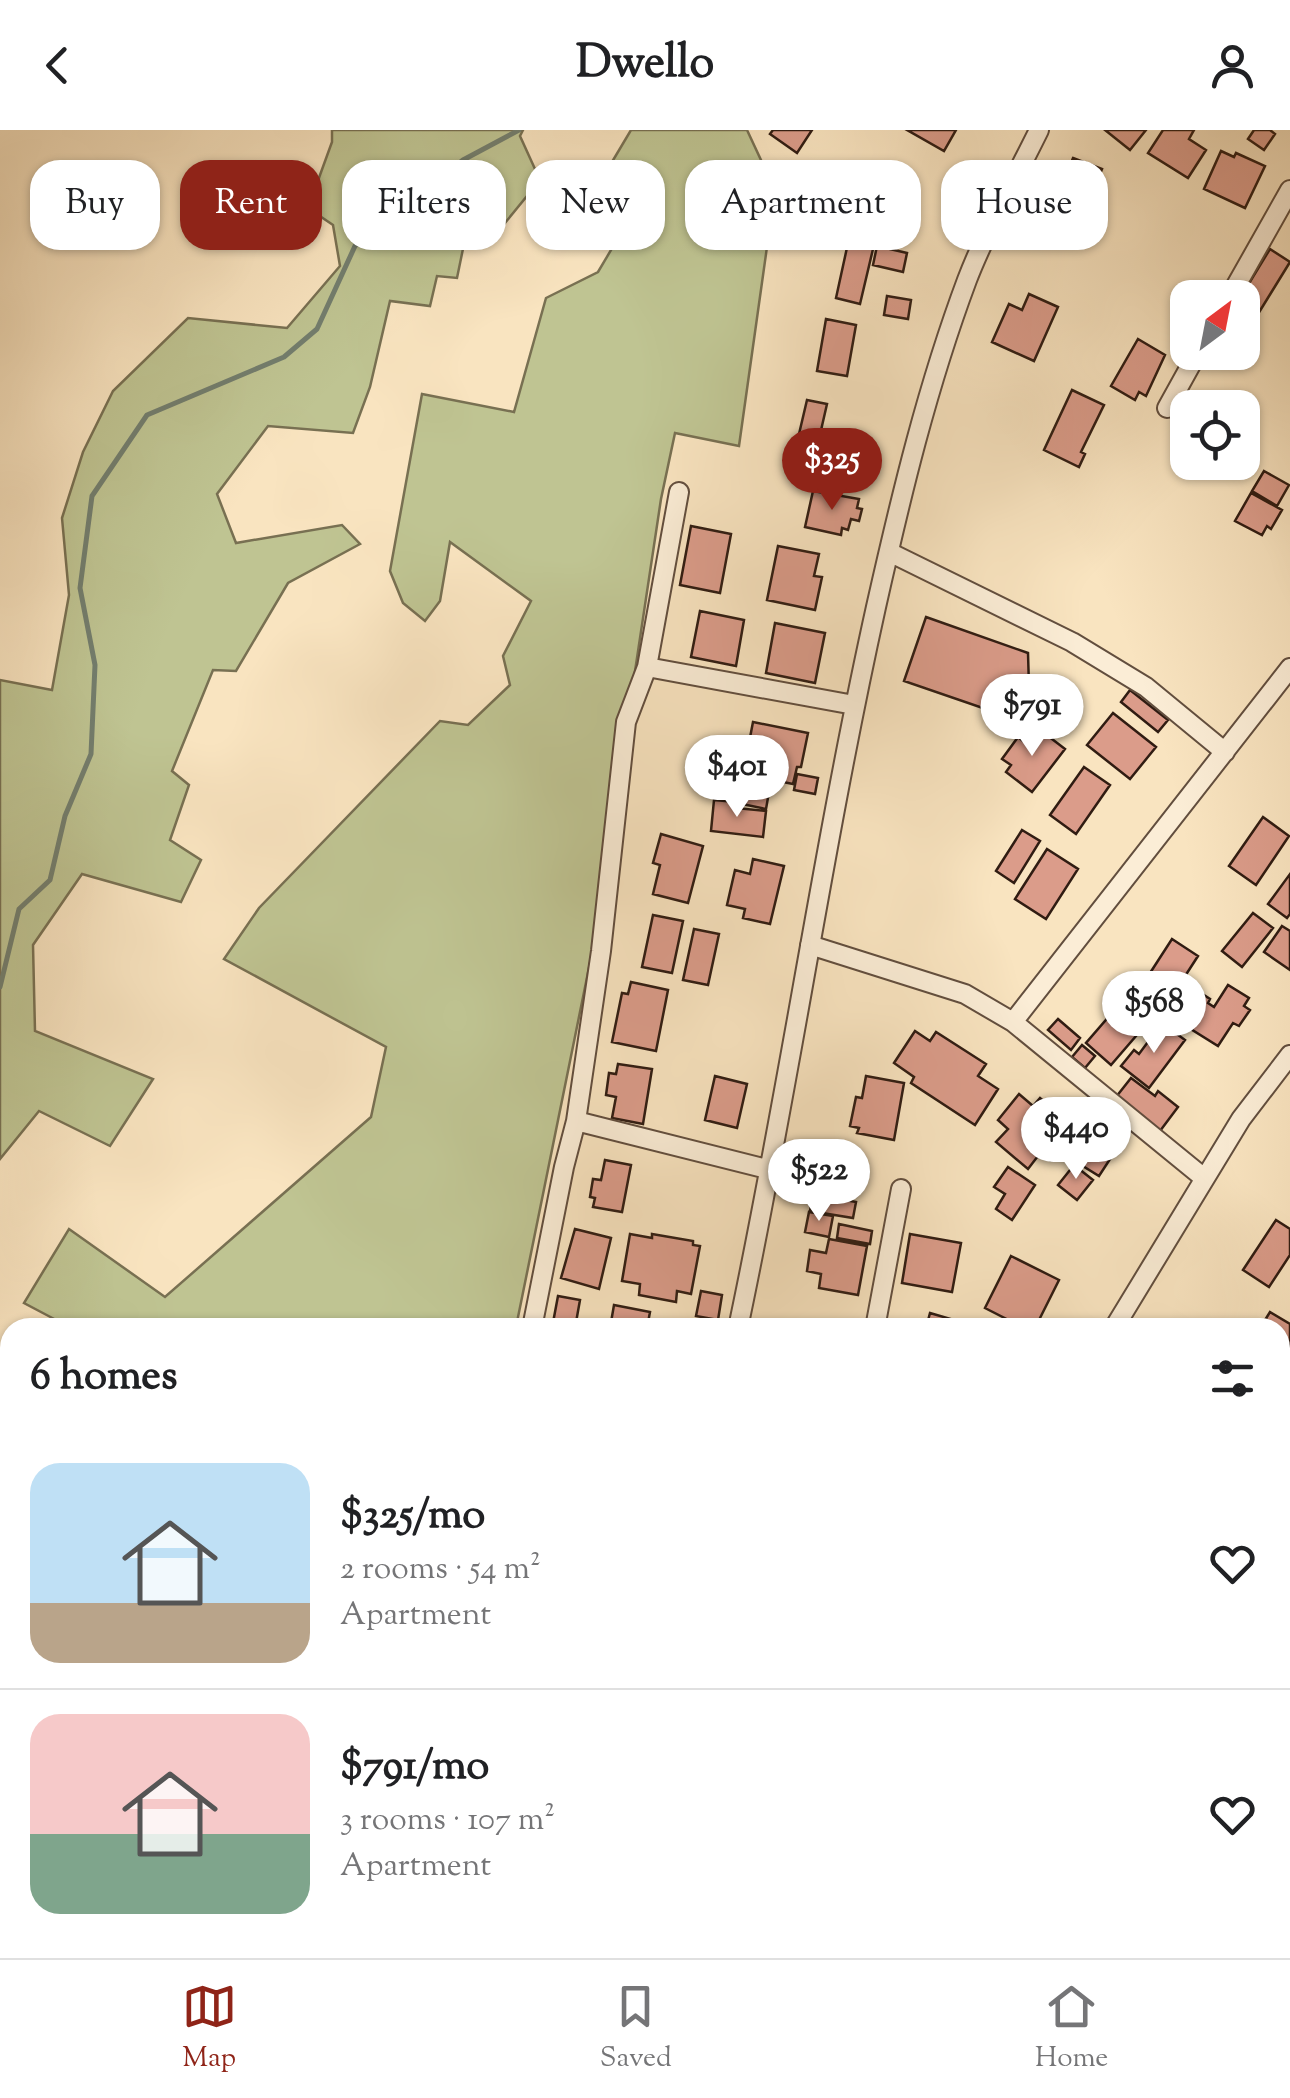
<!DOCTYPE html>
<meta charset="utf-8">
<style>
body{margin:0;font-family:"Sorts Mill Goudy",serif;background:#f2f2f2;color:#202124;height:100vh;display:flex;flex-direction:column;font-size:38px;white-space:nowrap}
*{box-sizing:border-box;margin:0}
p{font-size:32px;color:#757577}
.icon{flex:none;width:55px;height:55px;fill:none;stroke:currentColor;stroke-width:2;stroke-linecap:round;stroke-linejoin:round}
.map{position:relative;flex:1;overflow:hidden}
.sheet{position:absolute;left:0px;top:1188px;width:1290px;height:642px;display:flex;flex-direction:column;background:#fff;border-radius:30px 30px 0 0;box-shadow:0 2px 8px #0004}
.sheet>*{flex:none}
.banner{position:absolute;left:30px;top:30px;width:1230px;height:90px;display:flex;gap:20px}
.needle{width:65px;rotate:32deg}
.buttons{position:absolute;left:1170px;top:150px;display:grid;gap:20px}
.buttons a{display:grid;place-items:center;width:90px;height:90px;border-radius:20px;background:#fff;box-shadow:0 2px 8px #0004;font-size:50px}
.price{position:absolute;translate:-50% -85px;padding:0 22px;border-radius:35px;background:#fff;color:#222;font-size:32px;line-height:65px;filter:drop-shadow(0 2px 5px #0008)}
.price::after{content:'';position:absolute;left:50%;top:60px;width:30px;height:22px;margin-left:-15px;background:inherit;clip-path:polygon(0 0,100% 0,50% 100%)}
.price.selected{background:#8f2418;color:#fff}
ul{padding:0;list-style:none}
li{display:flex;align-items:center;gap:30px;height:250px;padding:0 30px}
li+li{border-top:2px solid #e0e0e0}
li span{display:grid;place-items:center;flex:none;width:280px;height:200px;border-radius:30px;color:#555}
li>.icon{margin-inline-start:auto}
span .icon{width:120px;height:120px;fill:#fffc;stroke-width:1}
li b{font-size:42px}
h2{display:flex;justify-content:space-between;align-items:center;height:120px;padding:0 30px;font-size:42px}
.chip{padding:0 35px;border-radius:30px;background:#fff;box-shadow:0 2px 8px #0004;font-size:35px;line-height:90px}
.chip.selected{background:#8f2418;color:#fff}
header{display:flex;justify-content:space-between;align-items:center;height:130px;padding:0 30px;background:#fff;font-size:45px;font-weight:700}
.menu{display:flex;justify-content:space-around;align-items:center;height:140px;border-top:2px solid #e0e0e0;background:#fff;font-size:28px;color:#757577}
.menu a{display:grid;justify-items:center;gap:5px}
.menu .selected{color:#8f2418}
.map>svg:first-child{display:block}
.green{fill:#bfc492;stroke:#787052;stroke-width:2.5}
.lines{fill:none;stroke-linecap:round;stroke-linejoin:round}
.stream{stroke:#737e6e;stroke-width:5}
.building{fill:#db9c8a;stroke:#301c12;stroke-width:2.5}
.minor-casing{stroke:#624e3e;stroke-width:22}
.minor{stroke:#fbedd6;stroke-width:18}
</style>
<header><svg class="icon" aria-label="back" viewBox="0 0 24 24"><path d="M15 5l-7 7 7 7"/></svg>Dwello<svg class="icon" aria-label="person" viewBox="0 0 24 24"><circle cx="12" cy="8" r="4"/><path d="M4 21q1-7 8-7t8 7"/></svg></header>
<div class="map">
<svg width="1290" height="1828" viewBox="0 0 1290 1828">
<rect width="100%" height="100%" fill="#f9e4c0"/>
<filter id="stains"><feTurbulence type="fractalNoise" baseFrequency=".002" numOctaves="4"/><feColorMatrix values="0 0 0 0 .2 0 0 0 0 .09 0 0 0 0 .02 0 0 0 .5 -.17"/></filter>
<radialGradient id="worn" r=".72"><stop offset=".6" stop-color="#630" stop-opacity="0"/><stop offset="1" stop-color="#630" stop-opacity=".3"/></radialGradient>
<path class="green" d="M332 0H523L520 6 540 50 492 109H465L457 148 437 146 430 176 390 171 370 257 353 303 268 296 217 364 236 413 342 395 360 414 288 453 236 541 213 540 172 641 189 655 170 710 201 730 181 772 82 744 33 815 35 901 153 949 110 1016 39 981 0 1029V550L52 560 69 465 62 388 83 322 113 261 188 188 287 198 340 136 333 95 308 78 332 12Z
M631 0H747L775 60 739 316 675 303 661 369 594 813 516 1197H56L58 1191 24 1173 69 1099 165 1167 371 987 386 917 224 829 259 778 440 591 468 595 510 555 503 526 531 471 450 412 440 471 425 491 403 473 390 441 422 264 514 282 546 168 598 142 640 71 606 42Z
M0 1274 10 1279V1575L0 1577Z"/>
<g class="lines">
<path class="stream" d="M0 857 19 779 50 750 65 686 91 624 95 535 80 458 92 366 147 285 284 227 317 199 355 116 394 72 421 63 463 30 519 0"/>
</g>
<path class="building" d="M773 0H812L797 23 770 4Z
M907 0H956L944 21Z
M1105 0H1146L1130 20Z
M1163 0H1194L1189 9 1206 20 1188 48 1148 23Z
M1254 0H1270L1275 4 1264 20 1248 9Z
M1221 21 1234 27 1236 23 1265 36 1245 78 1204 59Z
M1073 28 1102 39 1082 91 1052 79 1055 69 1049 66 1055 49 1063 52Z
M848 113 873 119 860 174 836 168Z
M877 116 907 123 903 142 873 135Z
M1270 119 1290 132 1258 184 1242 174 1240 168Z
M1029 164 1058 177 1034 231 992 212 1009 174 1022 180Z
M887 166 911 170 908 189 884 185Z
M826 189 856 195 847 246 817 241Z
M1138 209 1165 225 1146 266 1139 262 1135 270 1111 256Z
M1072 260 1104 275 1081 322 1085 324 1079 337 1044 320Z
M807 270 827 274 819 309 799 304Z
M800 305 820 310 814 333 795 328Z
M1264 341 1289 355 1277 376 1252 361Z
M813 361 859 369 857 378 862 379 859 391 851 389 848 400 842 398 841 405 805 397Z
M1251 363 1282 380 1271 399 1267 396 1262 405 1235 391Z
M691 396 731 404 720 463 680 455Z
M778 416 819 424 814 446 822 447 815 480 767 470Z
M700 481 744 490 736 536 691 527Z
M926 487 1028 523 1029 557 1006 586 904 551Z
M775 493 825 503 815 553 766 543Z
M1130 560 1168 590 1158 602 1121 572Z
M1113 583 1156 617 1130 649 1087 615Z
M753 592 808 603 801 637H797L793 654 743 644Z
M1039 599 1065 619 1032 662 1006 642 1011 635 1002 629 1018 607 1023 611Z
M1084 637 1110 655 1076 704 1050 685Z
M797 644 818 648 815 664 794 660Z
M725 652 769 662 766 679 737 673 738 666 723 663Z
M714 670 736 672 735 678 766 681 763 707 711 701Z
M1263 687 1289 706 1256 755 1229 736Z
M1022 700 1040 711 1014 753 996 741Z
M661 704 703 716 688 773 653 764 660 735 653 733Z
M1047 719 1078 739 1046 789 1015 769Z
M753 729 784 736 770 794 743 788 745 779 727 775 735 740 750 744Z
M1290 744V784L1287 788 1268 774Z
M1253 783 1273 798 1242 837 1222 821Z
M653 785 683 791 672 843 642 837Z
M1282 796 1290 801V840L1264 822Z
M694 799 719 804 708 855 683 850Z
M1172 809 1198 826 1167 874 1141 857Z
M631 852 668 860 656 921 612 912 622 863 628 864Z
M1187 854 1210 869 1208 873 1214 877 1228 855 1249 868 1244 876 1250 880 1239 896 1233 893 1218 916 1186 896 1193 884 1175 873Z
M1130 862 1155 884 1111 935 1086 913Z
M1058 889 1080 908 1071 920 1048 900Z
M1162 893 1185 910 1149 958 1121 936 1134 920 1139 924Z
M915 901 930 911 936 902 986 934 978 946 998 959 975 995 911 953 914 947 894 933Z
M1082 915 1095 926 1085 938 1072 927Z
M618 934 652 939 643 994 612 988 616 967 606 965 609 943 616 944Z
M715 946 747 954 737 998 705 990Z
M866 946 904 953 894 1010 857 1003 859 998 850 996 856 967 862 968Z
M1131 948 1155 966 1158 961 1178 977 1160 1001 1116 967Z
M1019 964 1033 976 1040 968 1070 994 1065 1001 1071 1006 1050 1030 1041 1022 1028 1039 996 1012 1008 999 998 990Z
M1097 987 1127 1003 1099 1046 1070 1028Z
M605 1030 631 1035 622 1082 593 1077 595 1068 590 1067 593 1049 601 1050Z
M1074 1035 1093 1050 1077 1070 1058 1055Z
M1008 1037 1035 1055 1012 1090 996 1079 1005 1064 994 1057Z
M813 1064 856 1072 853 1088 810 1081Z
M809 1082 833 1086 829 1107 805 1102Z
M1276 1090 1290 1099V1125L1269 1157 1243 1140Z
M839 1094 872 1101 870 1114 837 1108Z
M575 1099 611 1108 599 1159 561 1148Z
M630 1104 652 1108V1104L693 1111V1115L700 1116 691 1164 677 1161 676 1172 639 1165 640 1154 622 1151Z
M910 1104 961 1113 952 1162 902 1153Z
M829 1109 867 1116 858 1165 819 1158 821 1144 807 1141 810 1120 826 1123Z
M1011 1126 1059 1150 1035 1198H1024L985 1178Z
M701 1161 722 1165 718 1190 696 1186Z
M558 1166 580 1170 575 1198H552Z
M614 1175 650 1182 647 1198H610Z
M1270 1182 1290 1194V1237L1285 1245 1280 1242V1198H1260Z
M930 1183 961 1192 959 1198H926Z
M1280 1586 1290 1592V1617L1284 1626 1280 1624Z
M210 1820H288L284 1828H207Z
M610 1820H662L659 1828H608Z
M673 1820H727L725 1828H670Z
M987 1820H1028L1030 1821 1028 1828H985Z
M1060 1820H1100V1828H1060Z"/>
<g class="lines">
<g class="minor-casing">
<path id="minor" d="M1229 168 1290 60
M1167 278 1198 222
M889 422 1072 512 1146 557 1225 622
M647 537 854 575
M810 815 965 864 1013 892 1204 1048
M1013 892 1290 538
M576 991 771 1040
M532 1198 564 1037 576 991 601 821 626 592 647 537 679 362
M738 1198C789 958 823 716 876 477 901 366 927 257 967 150 987 98 1015 49 1039 0
M875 1198 901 1059
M1114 1198 1241 989 1290 925
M1280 1287 1290 1293
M1280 1528 1290 1534
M0 1671H10
M1280 1723 1290 1719
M421 1820 440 1828
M103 1828 108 1820
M305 1828 308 1820
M547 1828 551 1820
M841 1828 845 1820"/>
</g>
<use href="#minor" class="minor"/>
</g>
<rect width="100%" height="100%" filter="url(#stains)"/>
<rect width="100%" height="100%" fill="url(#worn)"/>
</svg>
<div class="buttons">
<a><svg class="needle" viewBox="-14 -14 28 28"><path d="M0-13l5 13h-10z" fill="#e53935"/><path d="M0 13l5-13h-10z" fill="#757577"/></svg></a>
<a><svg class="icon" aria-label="locate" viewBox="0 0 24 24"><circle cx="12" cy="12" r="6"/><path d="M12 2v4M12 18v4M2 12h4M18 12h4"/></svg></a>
</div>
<b class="price selected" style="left:832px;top:383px">$325</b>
<b class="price" style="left:1032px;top:629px">$791</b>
<b class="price" style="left:737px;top:690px">$401</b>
<b class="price" style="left:1154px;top:926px">$568</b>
<b class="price" style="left:1076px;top:1052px">$440</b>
<b class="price" style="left:819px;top:1094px">$522</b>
<div class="banner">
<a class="chip">Buy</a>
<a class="chip selected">Rent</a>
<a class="chip">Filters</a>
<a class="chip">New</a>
<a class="chip">Apartment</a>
<a class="chip">House</a>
</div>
<section class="sheet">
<h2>6 homes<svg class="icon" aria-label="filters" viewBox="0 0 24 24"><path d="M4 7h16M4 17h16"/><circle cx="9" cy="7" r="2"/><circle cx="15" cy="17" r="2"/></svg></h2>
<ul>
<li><span style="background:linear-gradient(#bfe0f5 70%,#b9a48a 0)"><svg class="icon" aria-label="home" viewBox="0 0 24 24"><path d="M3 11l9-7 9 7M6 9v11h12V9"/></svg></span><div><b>$325/mo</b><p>2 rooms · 54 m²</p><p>Apartment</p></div><svg class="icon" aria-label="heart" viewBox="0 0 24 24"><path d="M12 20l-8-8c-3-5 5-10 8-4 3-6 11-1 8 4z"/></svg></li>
<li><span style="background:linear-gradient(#f6c9c9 60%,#7fa58c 0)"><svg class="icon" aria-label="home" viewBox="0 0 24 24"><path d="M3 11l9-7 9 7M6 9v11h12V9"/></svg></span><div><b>$791/mo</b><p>3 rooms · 107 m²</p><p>Apartment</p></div><svg class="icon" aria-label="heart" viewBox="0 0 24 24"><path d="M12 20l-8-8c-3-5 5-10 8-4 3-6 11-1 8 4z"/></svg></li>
</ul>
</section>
</div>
<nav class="menu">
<a class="selected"><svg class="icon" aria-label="map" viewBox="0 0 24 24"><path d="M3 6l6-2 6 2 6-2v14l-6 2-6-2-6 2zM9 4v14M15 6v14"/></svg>Map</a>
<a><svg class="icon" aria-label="saved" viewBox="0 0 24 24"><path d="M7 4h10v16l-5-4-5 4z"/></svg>Saved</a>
<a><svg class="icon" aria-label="home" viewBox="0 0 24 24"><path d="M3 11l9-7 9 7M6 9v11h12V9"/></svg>Home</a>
</nav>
